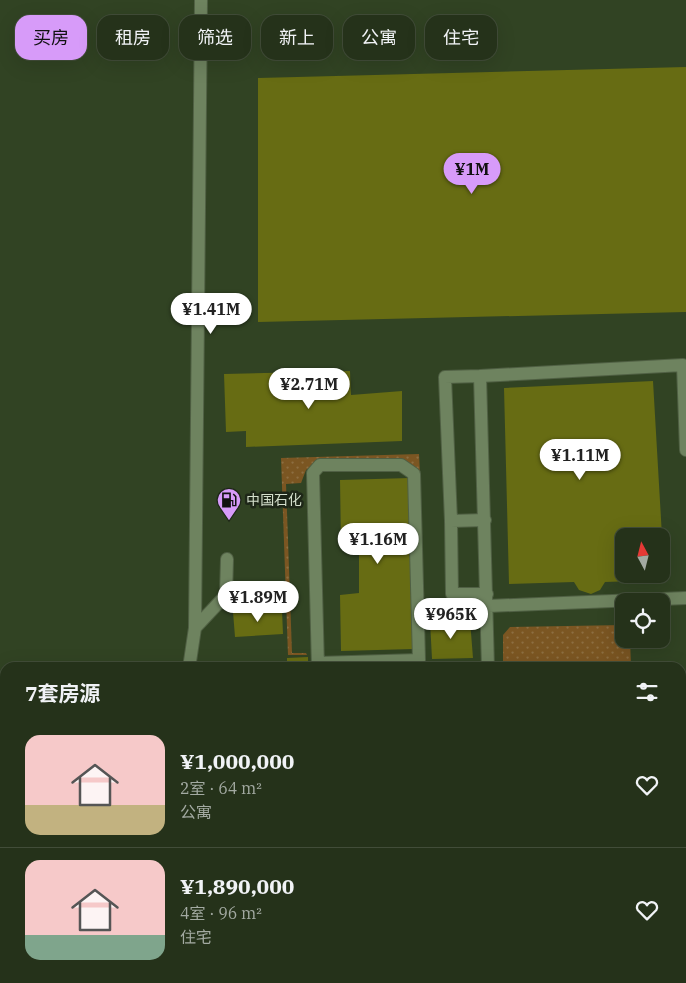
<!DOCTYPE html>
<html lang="zh">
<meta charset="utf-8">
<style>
body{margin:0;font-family:"IBM Plex Serif","Noto Sans SC",serif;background:#313e27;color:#f1f3f6;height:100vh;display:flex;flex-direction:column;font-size:19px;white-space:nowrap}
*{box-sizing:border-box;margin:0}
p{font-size:16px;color:#a3aaa2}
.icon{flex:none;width:28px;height:28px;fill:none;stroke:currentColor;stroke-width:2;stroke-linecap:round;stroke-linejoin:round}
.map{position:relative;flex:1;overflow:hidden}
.panel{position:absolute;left:0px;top:662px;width:686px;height:321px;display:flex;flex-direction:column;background:#25321a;border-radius:15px 15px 0 0;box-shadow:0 5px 20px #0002,0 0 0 1px #424d39}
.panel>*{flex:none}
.hud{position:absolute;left:15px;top:15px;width:656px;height:45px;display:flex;gap:10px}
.needle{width:32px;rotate:353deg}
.controls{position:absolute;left:615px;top:528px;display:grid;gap:10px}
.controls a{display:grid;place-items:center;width:55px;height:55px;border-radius:10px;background:#25321a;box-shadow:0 5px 20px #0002,0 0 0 1px #424d39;font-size:25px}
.price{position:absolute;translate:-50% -42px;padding:0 11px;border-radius:18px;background:#fff;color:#222;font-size:16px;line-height:32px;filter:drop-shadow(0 1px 2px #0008)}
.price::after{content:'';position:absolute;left:50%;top:30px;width:15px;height:11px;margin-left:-8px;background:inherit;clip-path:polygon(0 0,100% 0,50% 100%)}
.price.selected{background:#d79bf9;color:#111}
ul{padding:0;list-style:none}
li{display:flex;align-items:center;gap:15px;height:125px;padding:0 25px}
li+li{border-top:1px solid #424d39}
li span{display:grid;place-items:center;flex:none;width:140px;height:100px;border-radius:15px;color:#555}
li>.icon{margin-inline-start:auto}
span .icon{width:60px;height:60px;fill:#fffc;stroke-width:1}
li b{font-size:21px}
h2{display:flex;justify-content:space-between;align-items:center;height:60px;padding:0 25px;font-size:21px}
.pill{padding:0 18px;border-radius:15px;background:#25321a;box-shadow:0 5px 20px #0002,0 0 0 1px #424d39;font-size:18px;line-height:45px}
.pill.selected{background:#d79bf9;color:#111}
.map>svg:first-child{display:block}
.grass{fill:url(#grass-dots)}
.park{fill:#7b5622}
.building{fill:#676c13}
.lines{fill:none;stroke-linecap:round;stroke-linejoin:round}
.minor-casing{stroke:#506044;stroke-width:14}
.path{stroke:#718065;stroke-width:3;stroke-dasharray:4 2.5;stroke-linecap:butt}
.minor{stroke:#6e835f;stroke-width:12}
.labels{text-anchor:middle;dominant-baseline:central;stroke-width:5;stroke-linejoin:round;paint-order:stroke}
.poi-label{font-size:14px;fill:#d4dfcc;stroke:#1e2718;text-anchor:start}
</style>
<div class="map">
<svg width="686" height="983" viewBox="0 0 686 983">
<defs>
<pattern id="grass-dots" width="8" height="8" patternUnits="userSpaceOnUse" patternTransform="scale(1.25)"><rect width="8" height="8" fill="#7b5622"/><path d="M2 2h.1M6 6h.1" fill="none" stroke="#8d6e41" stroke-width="1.8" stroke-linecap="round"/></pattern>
</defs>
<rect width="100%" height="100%" fill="#314323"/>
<path class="grass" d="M419 454 420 474 317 461 306 470 301 483 286 484 292 653H306L307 655H288L281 458Z
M624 625V639H630L631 666 503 667V635L510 627Z"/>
<path class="park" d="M5 907V979H145V983H2L0 980V911Z"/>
<path class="building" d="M686 67V312L258 322V78Z
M350 371 351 395 402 391V441L246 447V431L226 432 224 374Z
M653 381 662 536H624V574H661L663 559 664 580 605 582 600 590 591 594 579 590 574 582 509 584 504 388Z
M410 478 414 649 341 651 340 595 359 593V546H341L340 480Z
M282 610 283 634 235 637 233 612Z
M470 620 473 658 432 659 430 621Z
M308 657V668H287V658Z
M686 778V827H681V779Z"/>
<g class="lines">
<g class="minor-casing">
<path id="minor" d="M485 520 451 521 452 594H487
M451 521 445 377 480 376
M488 606 686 598
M195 628 226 595 227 559
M318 663 419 660 414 474 401 465H320L313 473 318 668
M189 668 195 628 201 0
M488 668 480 376 683 365 686 450
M681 719H686
M683 847 686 918
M0 880 5 876
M177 979V983
M507 979V983"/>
</g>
<path class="path" d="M681 738H686
M152 979V983"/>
<use href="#minor" class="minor"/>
</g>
<defs>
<g id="fuel-pin" transform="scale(1.25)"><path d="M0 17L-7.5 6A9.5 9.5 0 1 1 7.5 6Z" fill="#d79bf9" stroke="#1e2718"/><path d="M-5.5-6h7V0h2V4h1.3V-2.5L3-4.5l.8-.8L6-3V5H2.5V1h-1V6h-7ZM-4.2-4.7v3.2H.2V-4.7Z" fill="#111"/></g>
</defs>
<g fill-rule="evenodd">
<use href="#fuel-pin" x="229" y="500"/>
</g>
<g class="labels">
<g class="poi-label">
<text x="246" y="500">中国石化</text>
</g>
</g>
</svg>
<div class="controls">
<a><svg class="needle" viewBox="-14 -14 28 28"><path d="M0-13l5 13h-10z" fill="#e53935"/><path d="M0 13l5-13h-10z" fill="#a3aaa2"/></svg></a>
<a><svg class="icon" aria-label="locate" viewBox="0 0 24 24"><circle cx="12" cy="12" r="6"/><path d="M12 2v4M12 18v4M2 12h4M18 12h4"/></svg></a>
</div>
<b class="price selected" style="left:472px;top:195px">¥1M</b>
<b class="price" style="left:211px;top:335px">¥1.41M</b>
<b class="price" style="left:309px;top:410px">¥2.71M</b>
<b class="price" style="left:580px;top:481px">¥1.11M</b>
<b class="price" style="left:378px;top:565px">¥1.16M</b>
<b class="price" style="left:258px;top:623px">¥1.89M</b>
<b class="price" style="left:451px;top:640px">¥965K</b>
<div class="hud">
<a class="pill selected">买房</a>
<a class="pill">租房</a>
<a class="pill">筛选</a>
<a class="pill">新上</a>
<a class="pill">公寓</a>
<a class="pill">住宅</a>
</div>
<section class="panel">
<h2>7套房源<svg class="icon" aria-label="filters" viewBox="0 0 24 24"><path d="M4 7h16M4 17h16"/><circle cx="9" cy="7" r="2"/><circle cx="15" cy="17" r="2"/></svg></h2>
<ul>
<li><span style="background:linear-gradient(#f6c9c9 70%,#c2b280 0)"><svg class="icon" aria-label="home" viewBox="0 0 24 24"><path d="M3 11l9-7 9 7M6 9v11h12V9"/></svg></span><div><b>¥1,000,000</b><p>2室 · 64 m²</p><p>公寓</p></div><svg class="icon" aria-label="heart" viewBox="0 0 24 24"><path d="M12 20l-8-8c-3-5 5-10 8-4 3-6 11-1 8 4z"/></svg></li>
<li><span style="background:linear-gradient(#f6c9c9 75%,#7fa58c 0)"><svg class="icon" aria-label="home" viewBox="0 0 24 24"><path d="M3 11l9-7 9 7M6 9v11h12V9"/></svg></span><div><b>¥1,890,000</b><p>4室 · 96 m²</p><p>住宅</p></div><svg class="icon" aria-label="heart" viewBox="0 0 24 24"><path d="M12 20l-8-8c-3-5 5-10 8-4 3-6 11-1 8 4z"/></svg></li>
</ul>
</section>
</div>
